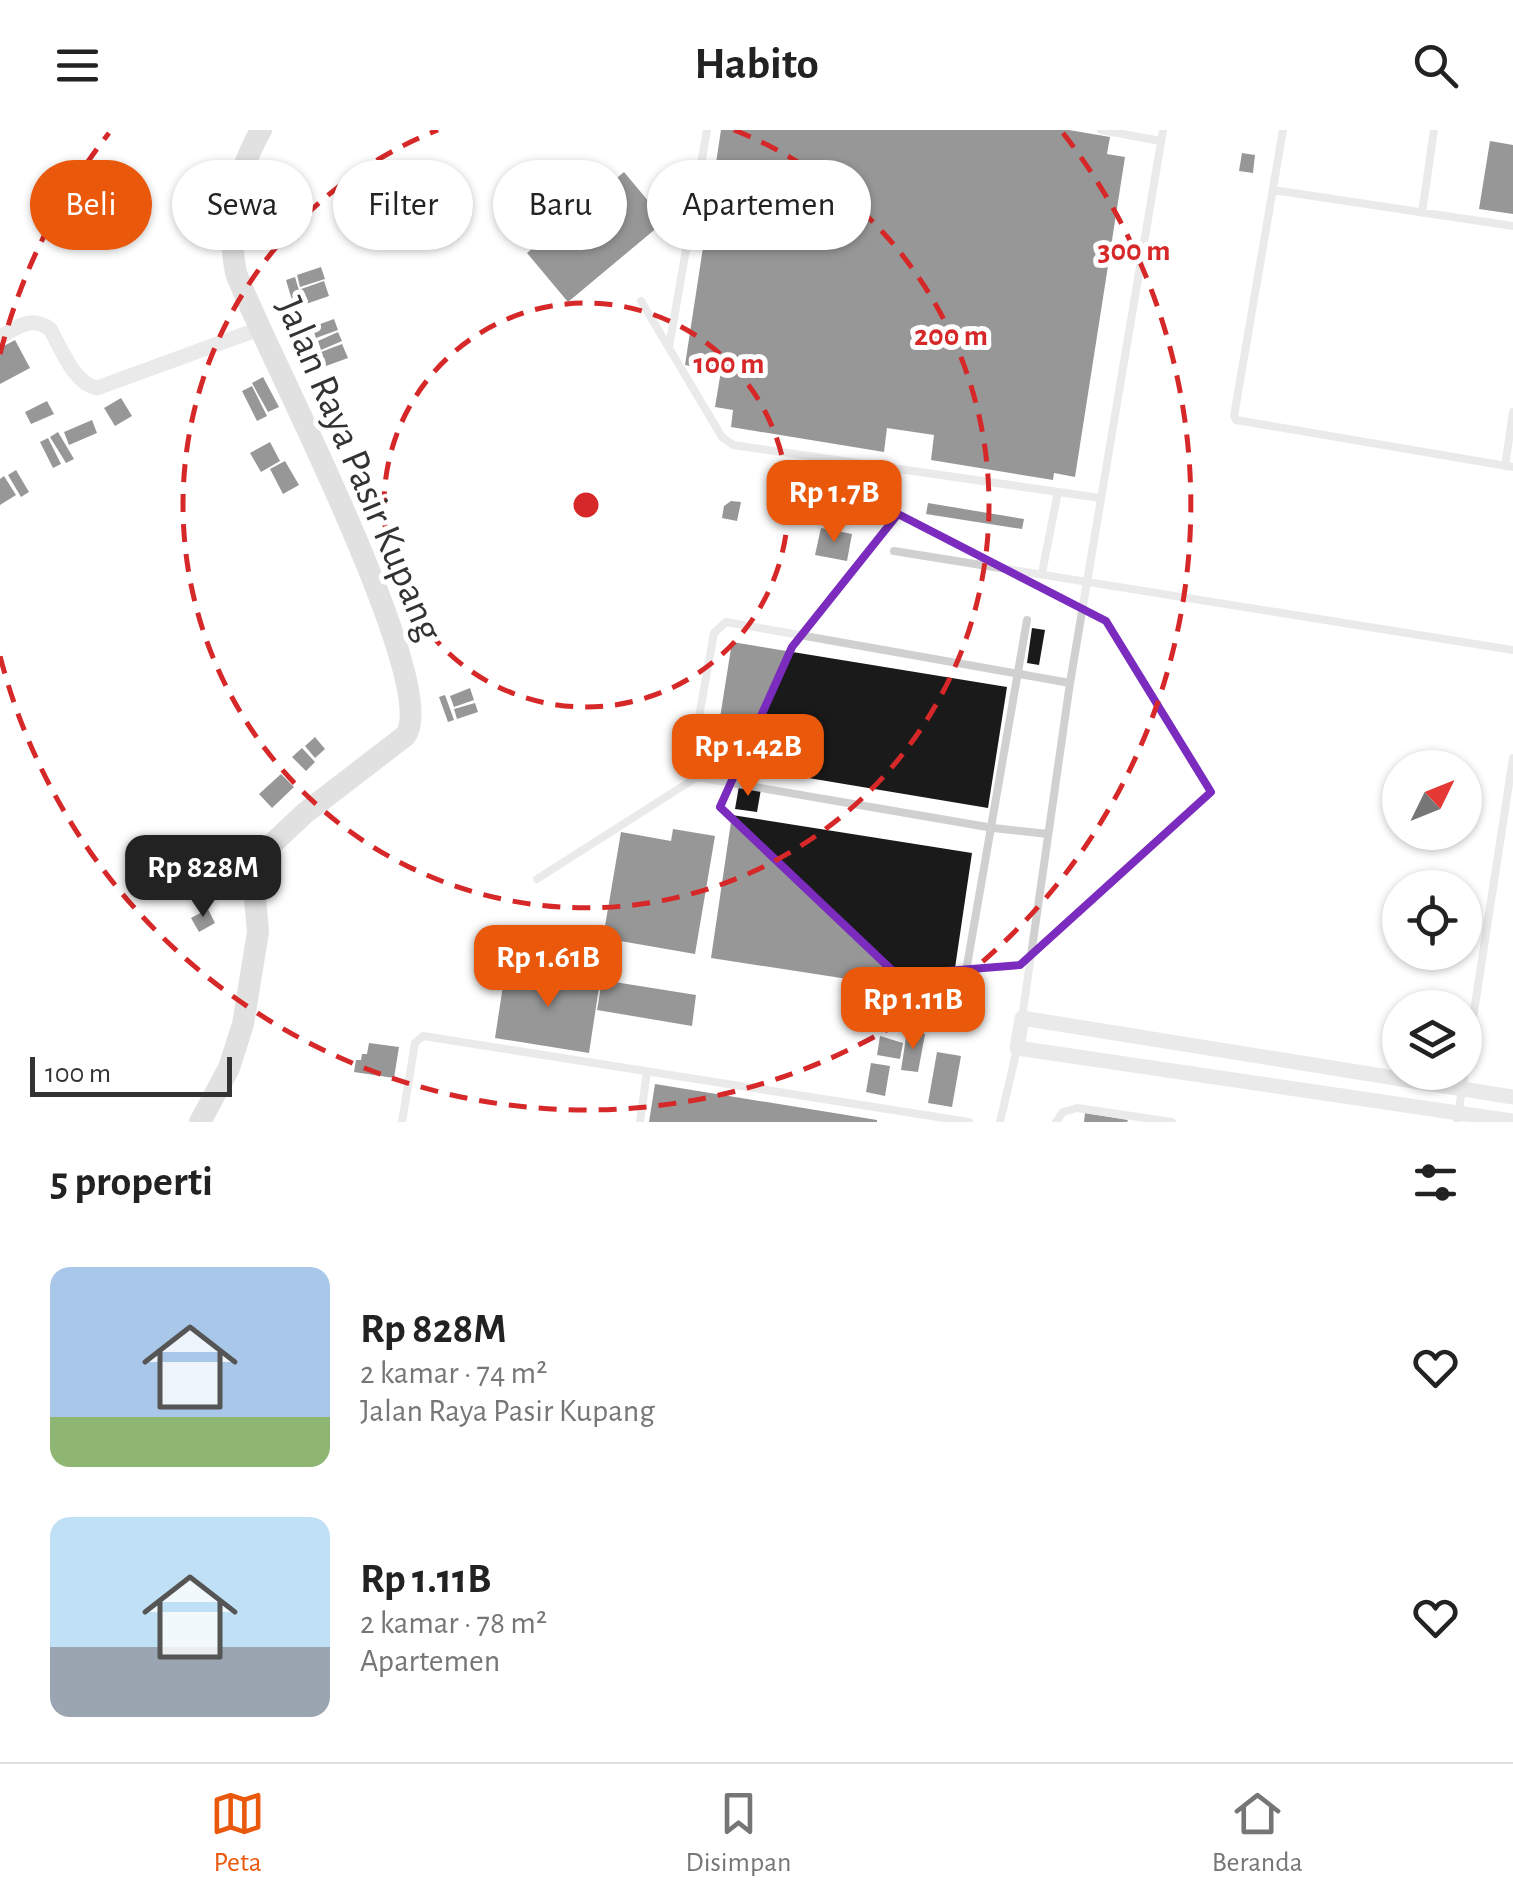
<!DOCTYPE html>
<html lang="id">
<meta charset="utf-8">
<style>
body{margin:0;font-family:"Alegreya Sans",sans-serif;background:#f6f6f6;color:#222;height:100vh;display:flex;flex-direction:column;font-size:38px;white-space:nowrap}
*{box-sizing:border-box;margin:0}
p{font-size:32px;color:#767676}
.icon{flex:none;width:55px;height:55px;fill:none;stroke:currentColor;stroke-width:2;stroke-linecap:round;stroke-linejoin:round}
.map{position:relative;height:992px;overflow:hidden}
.panel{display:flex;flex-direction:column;background:#fff;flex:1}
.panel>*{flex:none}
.hud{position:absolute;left:30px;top:30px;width:1000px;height:90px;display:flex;gap:20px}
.needle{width:65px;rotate:47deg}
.fabs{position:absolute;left:1382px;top:620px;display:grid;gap:20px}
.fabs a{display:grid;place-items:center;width:100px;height:100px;border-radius:50%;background:#fff;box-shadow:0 2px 8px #0004;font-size:50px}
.scale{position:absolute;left:30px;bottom:25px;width:202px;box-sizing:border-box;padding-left:10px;border:5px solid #333;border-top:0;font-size:28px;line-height:35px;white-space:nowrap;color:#333;-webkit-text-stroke:8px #fff;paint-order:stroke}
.price{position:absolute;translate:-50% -85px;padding:0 22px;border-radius:20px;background:#ea580c;color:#fff;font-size:32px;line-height:65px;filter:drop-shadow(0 2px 5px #0008)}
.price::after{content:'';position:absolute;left:50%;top:60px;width:30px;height:22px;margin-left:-15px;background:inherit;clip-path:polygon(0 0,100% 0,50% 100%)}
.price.on{background:#222;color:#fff}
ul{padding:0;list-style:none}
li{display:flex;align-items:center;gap:30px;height:250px;padding:0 50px}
li span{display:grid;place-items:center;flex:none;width:280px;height:200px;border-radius:20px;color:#555}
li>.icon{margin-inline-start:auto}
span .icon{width:120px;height:120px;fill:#fffc;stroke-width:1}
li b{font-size:42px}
h2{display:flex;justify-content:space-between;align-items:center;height:120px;padding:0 50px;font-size:42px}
.tag{padding:0 35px;border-radius:45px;background:#fff;box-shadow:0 2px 8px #0004;font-size:35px;line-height:90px}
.tag.on{background:#ea580c;color:#fff}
header{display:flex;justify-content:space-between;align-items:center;height:130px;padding:0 50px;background:#fff;font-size:45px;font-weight:700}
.menu{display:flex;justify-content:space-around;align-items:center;height:140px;border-top:2px solid #e0e0e0;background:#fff;font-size:28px;color:#767676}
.menu a{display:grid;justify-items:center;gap:5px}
.menu .on{color:#ea580c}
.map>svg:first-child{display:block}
.building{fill:#1a1a1a}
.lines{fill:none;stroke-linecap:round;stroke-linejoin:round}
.lane{stroke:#d0d0d0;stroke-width:8}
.street{stroke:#d0d0d0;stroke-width:15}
.secondary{stroke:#bdbdbd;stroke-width:22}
.marked{fill:none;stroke:#7b2cbf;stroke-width:8;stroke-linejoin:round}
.ring{fill:none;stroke:#d62828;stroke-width:5;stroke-dasharray:18 12}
.labels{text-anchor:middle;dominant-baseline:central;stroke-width:10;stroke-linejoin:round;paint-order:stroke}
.street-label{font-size:40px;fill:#333;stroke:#fff}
.centre{fill:#d62828;stroke:#fff;stroke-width:5}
.ring-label{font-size:30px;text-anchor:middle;font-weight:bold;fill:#d62828;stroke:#fff;stroke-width:10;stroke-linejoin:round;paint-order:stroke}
</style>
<header><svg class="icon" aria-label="menu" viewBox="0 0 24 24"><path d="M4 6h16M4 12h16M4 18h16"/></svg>Habito<svg class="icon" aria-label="search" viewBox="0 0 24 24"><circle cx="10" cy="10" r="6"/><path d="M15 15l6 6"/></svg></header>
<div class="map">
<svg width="1513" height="992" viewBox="0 0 1513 992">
<rect width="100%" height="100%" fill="#fff"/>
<path class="building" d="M721 0H1069L1110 7 1107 24 1125 27 1075 347 1054 343 1053 350 931 330 934 305 887 298 884 322 731 297 733 280 715 277 721 241 685 235Z
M1490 11 1513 15V84L1479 79Z
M1242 23 1255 25 1253 43 1239 41Z
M624 42 665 91 568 172 527 123Z
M321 137 325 149 300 157 297 145Z
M295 147 303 174 294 177 286 150Z
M324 151 329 166 306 174 301 159Z
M334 189 338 200 316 208 312 197Z
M338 202 342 211 321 220 318 211Z
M15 210 30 238 0 254V218Z
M342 214 348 228 326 236 321 222Z
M263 247 279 277 268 282 252 253Z
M252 256 267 286 257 291 242 261Z
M121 268 132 286 115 296 104 278Z
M47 271 54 284 31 294 25 282Z
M92 290 97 303 69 315 64 302Z
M58 302 74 329 66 333 50 307Z
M48 308 61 334 53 338 40 312Z
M270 312 280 331 261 342 250 323Z
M285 331 299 355 283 364 270 339Z
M816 335 841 339 836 370 849 373 845 394 834 392 835 385 831 384 829 395 799 390 801 379 809 380Z
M16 340 29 362 21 367 8 345Z
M4 346 16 365 0 375V349Z
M881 347 901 350 897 375 882 372 884 360 879 359Z
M731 371 741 372 737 391 722 388 724 376Z
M928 373 1024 389 1022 399 926 384Z
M821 398 852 404 847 431 815 425Z
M1032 498 1045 500 1039 535 1027 533Z
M732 512 1007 557 988 678 713 632Z
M470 558 474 570 454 577 450 566Z
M445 565 454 590 448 592 439 567Z
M475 573 478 582 457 589 454 579Z
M315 607 325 619 315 628 305 616Z
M302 618 315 632 306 641 292 627Z
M281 644 294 657 272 678 259 664Z
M739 656 761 659 757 682 735 679Z
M732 685 972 723 951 865 711 828Z
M673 699 715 706 695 824 603 808 621 702 671 711Z
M187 709 217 768 202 776 171 717Z
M208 779 215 793 199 802 191 788Z
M506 836 600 851 589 923 495 908Z
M602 850 696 865 692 896 597 880Z
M907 901 925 904 918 942 901 940Z
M880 906 903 913 900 929 877 925Z
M369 913 399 917 394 948 354 942 356 930H361L362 924H367Z
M937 922 961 926 952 977 928 973Z
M871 933 890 936 885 966 866 962Z
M655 954 877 990V992H649Z
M1085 983 1128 990 1127 992H1084Z"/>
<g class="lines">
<path class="lane" d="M1101 0 1161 11
M1283 0 1234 286 1236 290 1513 337
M1273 60 1513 96
M1422 83 1434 0
M641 171 722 307 733 315 1100 368
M669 217 707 0
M1505 336 1513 282
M894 421 1513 520
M1042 443 1058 362
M697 647 690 637 714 503 726 492 1070 553
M537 749 697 647 993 698 1048 704
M965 847 1027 490
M1022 888 1070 553 1163 0
M402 992 415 913 423 906 969 992
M640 992 647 942
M1000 992 1017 919
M1056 992 1063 982 1077 978 1172 992
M1457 992 1513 628"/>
<path class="street" d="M0 207C18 197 31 185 50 199 61 218 74 254 97 258L259 199
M1513 967 1022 888 1017 918 1513 991"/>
<path class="secondary" d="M200 992 229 938 243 894 258 802 254 757 257 734 272 714 305 683 405 606C445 559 261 212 236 143 226 90 235 47 261 0"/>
</g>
<path d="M0 0H1513V992H0ZM898 384 1106 491 1211 662 1020 835 897 845 720 677 792 517Z" fill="#fff" fill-opacity=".55" fill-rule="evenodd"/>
<path class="marked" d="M898 384 1106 491 1211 662 1020 835 897 845 720 677 792 517Z"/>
<g class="ring">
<circle cx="586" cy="375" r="202"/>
<path d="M734 0A403 403 0 1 1 438 0"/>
<path d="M0 224A605 605 0 0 1 109 3M1063 3A605 605 0 1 1 0 526"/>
</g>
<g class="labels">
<g class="street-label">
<text transform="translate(359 339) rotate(67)">Jalan Raya Pasir Kupang</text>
</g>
</g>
<circle cx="586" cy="375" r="15" class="centre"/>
<g class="ring-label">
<text x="1134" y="130">300 m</text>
<text x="951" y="215">200 m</text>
<text x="729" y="243">100 m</text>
</g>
</svg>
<div class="fabs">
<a><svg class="needle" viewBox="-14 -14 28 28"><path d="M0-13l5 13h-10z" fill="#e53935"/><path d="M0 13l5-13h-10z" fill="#767676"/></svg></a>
<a><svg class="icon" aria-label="locate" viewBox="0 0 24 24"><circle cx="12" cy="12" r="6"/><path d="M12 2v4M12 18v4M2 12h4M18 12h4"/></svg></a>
<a><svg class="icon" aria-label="layers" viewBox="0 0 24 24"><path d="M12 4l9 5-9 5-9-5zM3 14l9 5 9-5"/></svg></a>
</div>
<div class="scale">100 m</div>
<b class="price" style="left:834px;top:415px">Rp 1.7B</b>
<b class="price" style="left:748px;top:669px">Rp 1.42B</b>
<b class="price on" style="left:203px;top:790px">Rp 828M</b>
<b class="price" style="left:548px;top:880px">Rp 1.61B</b>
<b class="price" style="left:913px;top:922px">Rp 1.11B</b>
<div class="hud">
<a class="tag on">Beli</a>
<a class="tag">Sewa</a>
<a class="tag">Filter</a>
<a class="tag">Baru</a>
<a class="tag">Apartemen</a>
</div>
</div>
<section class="panel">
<h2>5 properti<svg class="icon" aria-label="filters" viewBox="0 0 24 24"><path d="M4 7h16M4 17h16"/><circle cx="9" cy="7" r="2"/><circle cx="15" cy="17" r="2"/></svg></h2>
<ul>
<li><span style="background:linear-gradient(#a9c7e8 75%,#8fb573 0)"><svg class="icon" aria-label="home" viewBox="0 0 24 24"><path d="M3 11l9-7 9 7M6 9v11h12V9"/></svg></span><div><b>Rp 828M</b><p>2 kamar · 74 m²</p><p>Jalan Raya Pasir Kupang</p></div><svg class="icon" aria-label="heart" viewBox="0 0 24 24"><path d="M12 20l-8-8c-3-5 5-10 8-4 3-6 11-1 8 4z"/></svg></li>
<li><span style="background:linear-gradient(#bfe0f5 65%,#9aa5b1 0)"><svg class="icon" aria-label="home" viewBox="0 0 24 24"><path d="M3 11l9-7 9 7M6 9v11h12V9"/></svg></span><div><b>Rp 1.11B</b><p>2 kamar · 78 m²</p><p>Apartemen</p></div><svg class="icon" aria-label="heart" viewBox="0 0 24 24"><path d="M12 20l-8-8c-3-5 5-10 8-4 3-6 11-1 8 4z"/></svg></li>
</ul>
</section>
<nav class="menu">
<a class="on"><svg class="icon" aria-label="map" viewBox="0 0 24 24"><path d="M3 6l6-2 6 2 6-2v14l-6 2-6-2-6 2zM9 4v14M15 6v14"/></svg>Peta</a>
<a><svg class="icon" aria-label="saved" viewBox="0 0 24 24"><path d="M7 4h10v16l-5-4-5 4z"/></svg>Disimpan</a>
<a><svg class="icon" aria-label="home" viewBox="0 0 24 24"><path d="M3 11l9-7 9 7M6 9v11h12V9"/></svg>Beranda</a>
</nav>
